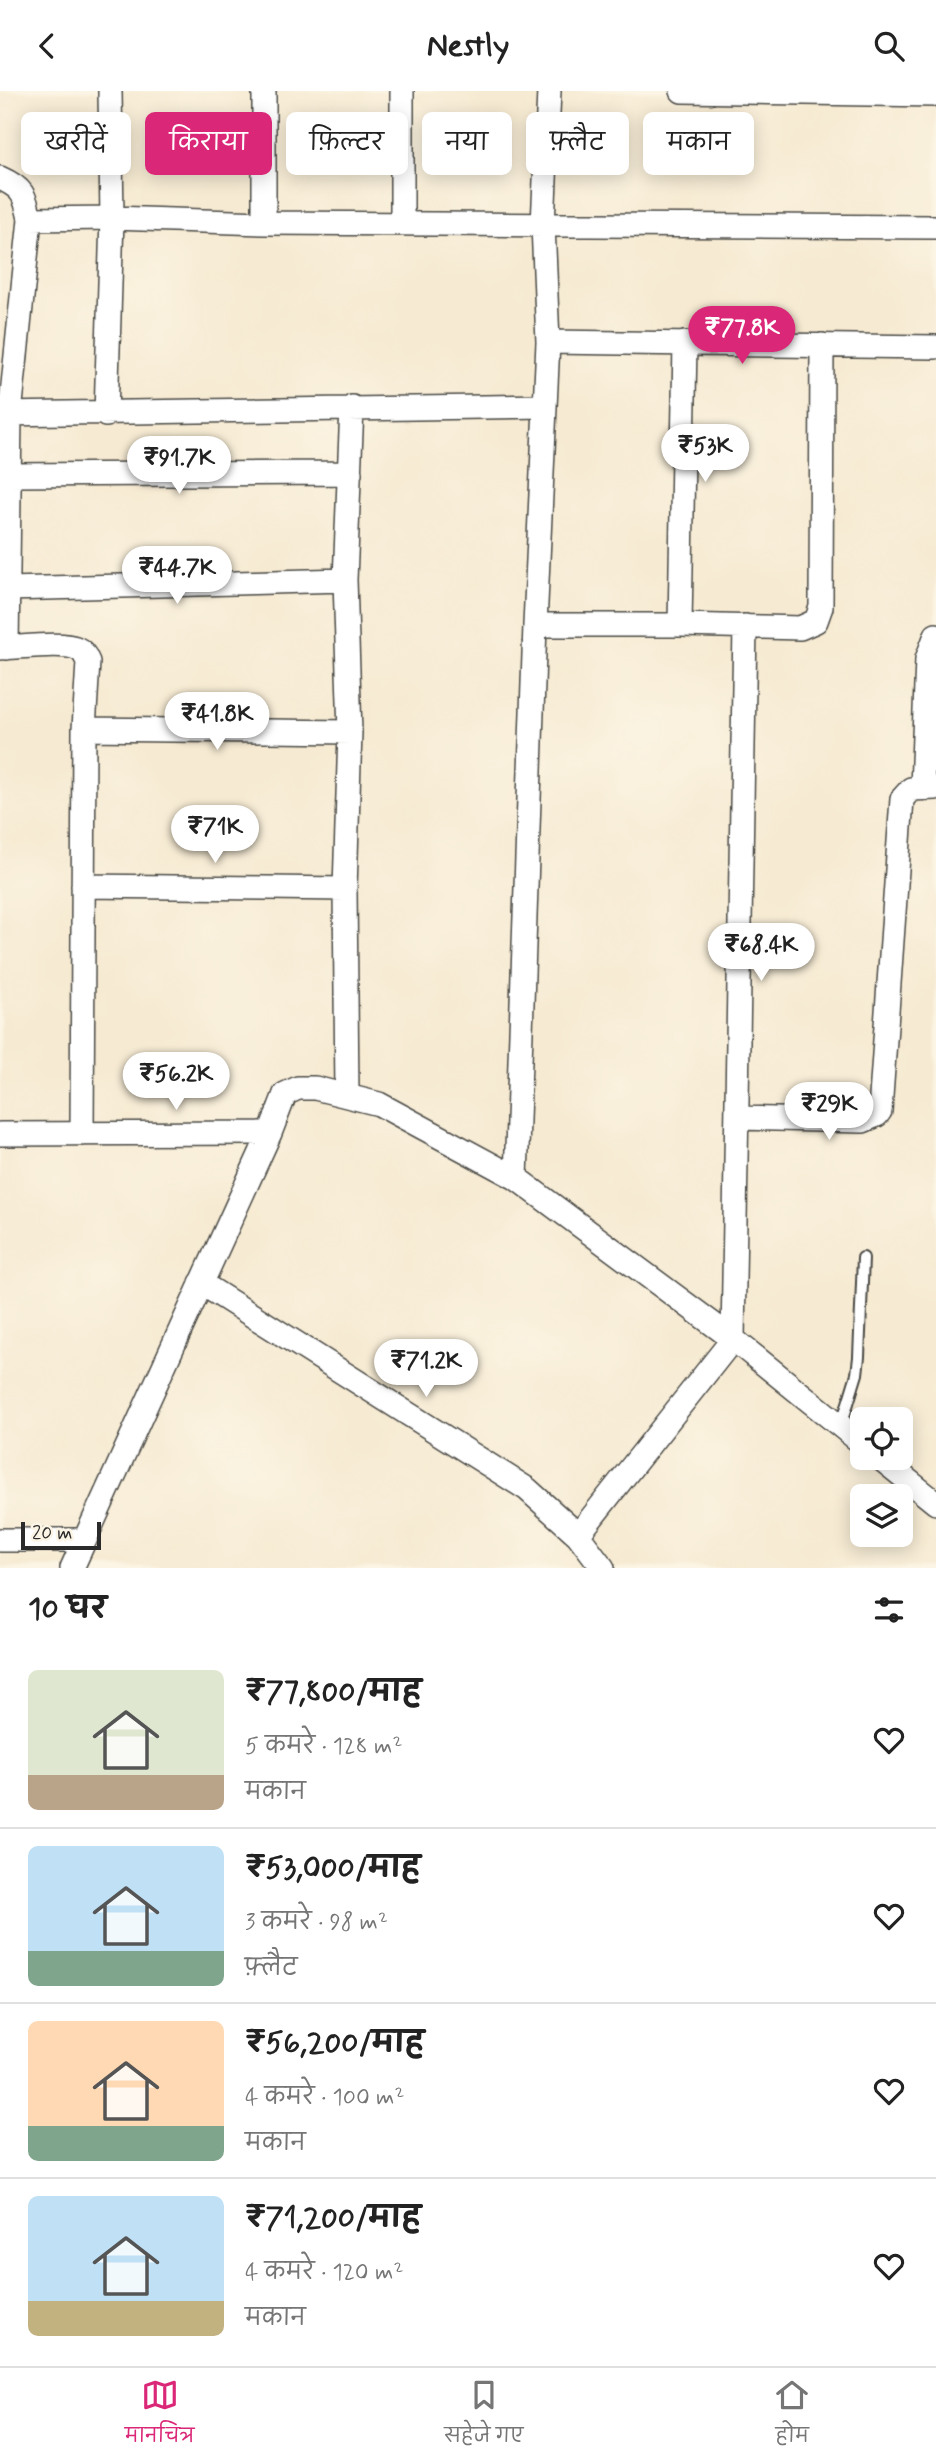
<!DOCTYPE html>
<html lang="hi">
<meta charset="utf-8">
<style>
body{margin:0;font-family:Mynerve,"Playpen Sans Deva",sans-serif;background:#f2f2f2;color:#222;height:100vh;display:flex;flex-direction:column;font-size:26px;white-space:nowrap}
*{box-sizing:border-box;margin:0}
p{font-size:23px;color:#767676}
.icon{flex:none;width:38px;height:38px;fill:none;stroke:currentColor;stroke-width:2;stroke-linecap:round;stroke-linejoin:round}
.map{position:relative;height:1477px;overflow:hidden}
.details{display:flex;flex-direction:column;background:#fff;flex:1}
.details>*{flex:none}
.guide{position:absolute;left:21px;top:21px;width:894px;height:63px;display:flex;gap:14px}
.buttons{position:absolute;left:850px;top:1316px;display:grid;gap:14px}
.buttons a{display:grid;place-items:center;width:63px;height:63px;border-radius:10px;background:#fff;box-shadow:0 4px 18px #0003;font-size:35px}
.scale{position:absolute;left:21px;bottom:18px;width:80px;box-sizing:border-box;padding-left:7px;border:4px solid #2b2b2b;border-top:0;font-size:19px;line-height:24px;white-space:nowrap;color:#2b2b2b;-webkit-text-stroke:5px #fcf5e5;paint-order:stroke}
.price{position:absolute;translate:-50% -60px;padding:0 16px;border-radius:24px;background:#fff;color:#222;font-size:23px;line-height:46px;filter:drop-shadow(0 2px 4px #0008)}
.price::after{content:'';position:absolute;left:50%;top:42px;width:21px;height:16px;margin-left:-10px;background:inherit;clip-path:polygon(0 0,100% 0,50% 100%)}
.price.on{background:#db2777;color:#fff}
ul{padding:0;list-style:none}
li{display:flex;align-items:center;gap:21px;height:175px;padding:0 28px}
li+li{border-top:2px solid #e0e0e0}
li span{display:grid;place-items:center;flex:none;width:196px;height:140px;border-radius:10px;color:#555}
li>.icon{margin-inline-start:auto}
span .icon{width:84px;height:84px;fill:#fffc;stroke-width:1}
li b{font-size:30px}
h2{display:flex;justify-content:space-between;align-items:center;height:84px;padding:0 28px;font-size:30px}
.tag{padding:0 24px;border-radius:10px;background:#fff;box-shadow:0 4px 18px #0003;font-size:24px;line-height:63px}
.tag.on{background:#db2777;color:#fff}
header{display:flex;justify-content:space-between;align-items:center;height:91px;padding:0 28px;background:#fff;font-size:32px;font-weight:800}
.tabs{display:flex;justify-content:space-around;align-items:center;height:98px;border-top:2px solid #e0e0e0;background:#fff;font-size:19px;color:#767676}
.tabs a{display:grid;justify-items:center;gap:4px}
.tabs .on{color:#db2777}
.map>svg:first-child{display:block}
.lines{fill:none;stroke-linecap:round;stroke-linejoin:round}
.service-casing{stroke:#494844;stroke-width:14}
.minor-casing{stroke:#494844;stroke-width:26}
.service{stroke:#fff;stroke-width:10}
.minor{stroke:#fff;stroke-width:23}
</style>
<header><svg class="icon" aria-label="back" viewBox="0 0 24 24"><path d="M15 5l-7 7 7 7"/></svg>Nestly<svg class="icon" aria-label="search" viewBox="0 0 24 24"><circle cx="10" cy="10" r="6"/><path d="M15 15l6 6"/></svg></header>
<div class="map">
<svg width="936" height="1477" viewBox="0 0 936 1477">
<rect width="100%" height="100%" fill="#fcf5e5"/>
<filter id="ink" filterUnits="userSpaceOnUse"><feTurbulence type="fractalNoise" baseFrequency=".0143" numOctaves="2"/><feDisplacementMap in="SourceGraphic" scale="14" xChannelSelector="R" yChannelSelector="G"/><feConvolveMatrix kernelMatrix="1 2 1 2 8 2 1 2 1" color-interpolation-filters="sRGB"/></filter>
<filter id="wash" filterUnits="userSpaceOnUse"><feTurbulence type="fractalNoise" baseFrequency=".00686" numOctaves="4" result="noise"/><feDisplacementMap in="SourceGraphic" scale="28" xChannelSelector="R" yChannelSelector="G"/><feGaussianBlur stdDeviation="1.57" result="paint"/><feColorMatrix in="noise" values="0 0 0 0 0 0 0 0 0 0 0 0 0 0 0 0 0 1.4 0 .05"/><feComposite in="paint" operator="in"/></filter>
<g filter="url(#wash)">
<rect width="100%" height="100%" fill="#f6ead2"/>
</g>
<g filter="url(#ink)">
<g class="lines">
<g class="service-casing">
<path id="service" d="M841 1335 857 1283 859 1266 863 1167"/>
</g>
<g class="minor-casing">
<path id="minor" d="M264 0V132
M402 0V133
M682 0 936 4
M0 87C23 97 25 104 30 128L112 127 264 132 936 136
M548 251 936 256
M0 323C182 322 363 316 544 315
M106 324 112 127 110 0
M8 384 350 382
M8 498 345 489
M535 534H680L800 537 816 530 821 516 822 254
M680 534 685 252
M0 557C17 557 65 550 78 558 83 560 86 566 88 571L84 638 82 1043
M7 557 10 323 30 128
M84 638 350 641
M922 697 927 568 936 544
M83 795 345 798
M347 1004 345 798 350 641 345 489 352 316
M737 1027 863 1030 877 1024 880 1020 902 708 911 698 936 697
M0 1043 270 1042
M516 1087 535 534 548 251 543 134 549 0
M201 1192 527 1398 578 1444 603 1477
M880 1367 936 1412
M578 1444 733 1248 745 535
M0 1449H85
M72 1477 270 1042 285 1003 298 997H315L379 1013 516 1087 733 1248 863 1353"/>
</g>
<use href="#service" class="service"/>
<use href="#minor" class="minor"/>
</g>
</g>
</svg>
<div class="buttons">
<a><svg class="icon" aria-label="locate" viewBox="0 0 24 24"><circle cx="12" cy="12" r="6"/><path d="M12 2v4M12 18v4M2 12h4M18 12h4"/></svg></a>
<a><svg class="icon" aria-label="layers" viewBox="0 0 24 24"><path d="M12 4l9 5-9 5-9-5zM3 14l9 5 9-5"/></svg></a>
</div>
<div class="scale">20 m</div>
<b class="price on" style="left:742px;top:275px">₹77.8K</b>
<b class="price" style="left:705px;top:393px">₹53K</b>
<b class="price" style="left:179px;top:405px">₹91.7K</b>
<b class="price" style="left:177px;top:515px">₹44.7K</b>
<b class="price" style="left:217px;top:661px">₹41.8K</b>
<b class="price" style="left:215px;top:774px">₹71K</b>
<b class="price" style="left:761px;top:892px">₹68.4K</b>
<b class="price" style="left:176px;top:1021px">₹56.2K</b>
<b class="price" style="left:829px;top:1051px">₹29K</b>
<b class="price" style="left:426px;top:1308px">₹71.2K</b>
<div class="guide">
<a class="tag">खरीदें</a>
<a class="tag on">किराया</a>
<a class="tag">फ़िल्टर</a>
<a class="tag">नया</a>
<a class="tag">फ़्लैट</a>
<a class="tag">मकान</a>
</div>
</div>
<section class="details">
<h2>10 घर<svg class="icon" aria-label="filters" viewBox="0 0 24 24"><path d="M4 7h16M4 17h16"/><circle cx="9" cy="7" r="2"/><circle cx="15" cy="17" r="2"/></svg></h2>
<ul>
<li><span style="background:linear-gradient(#dfe7d0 75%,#b9a48a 0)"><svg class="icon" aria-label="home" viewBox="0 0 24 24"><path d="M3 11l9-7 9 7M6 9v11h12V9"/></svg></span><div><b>₹77,800/माह</b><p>5 कमरे · 128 m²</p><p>मकान</p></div><svg class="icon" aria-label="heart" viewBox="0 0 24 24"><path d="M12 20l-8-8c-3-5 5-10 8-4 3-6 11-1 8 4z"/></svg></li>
<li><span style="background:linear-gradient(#bfe0f5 75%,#7fa58c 0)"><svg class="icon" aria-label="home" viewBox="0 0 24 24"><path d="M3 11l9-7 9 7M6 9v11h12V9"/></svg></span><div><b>₹53,000/माह</b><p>3 कमरे · 98 m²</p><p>फ़्लैट</p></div><svg class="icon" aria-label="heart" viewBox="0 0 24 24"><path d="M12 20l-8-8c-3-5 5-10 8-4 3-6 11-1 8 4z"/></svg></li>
<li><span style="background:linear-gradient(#ffd9b3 75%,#7fa58c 0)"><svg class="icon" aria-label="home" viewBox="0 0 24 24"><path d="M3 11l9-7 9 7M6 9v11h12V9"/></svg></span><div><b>₹56,200/माह</b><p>4 कमरे · 100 m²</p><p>मकान</p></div><svg class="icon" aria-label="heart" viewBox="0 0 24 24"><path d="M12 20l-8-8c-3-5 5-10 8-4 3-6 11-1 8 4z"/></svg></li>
<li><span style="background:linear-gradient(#bfe0f5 75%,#c2b280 0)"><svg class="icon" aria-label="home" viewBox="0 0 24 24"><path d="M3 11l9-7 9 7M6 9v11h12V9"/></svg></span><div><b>₹71,200/माह</b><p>4 कमरे · 120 m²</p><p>मकान</p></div><svg class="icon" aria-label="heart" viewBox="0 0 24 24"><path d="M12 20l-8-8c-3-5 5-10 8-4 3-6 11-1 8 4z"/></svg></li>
</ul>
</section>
<nav class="tabs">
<a class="on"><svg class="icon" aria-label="map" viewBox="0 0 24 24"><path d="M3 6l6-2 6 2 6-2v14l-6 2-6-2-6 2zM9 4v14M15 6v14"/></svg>मानचित्र</a>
<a><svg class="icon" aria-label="saved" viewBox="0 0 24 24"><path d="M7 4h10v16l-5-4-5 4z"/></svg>सहेजे गए</a>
<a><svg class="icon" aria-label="home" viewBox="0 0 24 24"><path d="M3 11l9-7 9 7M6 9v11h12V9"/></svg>होम</a>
</nav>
